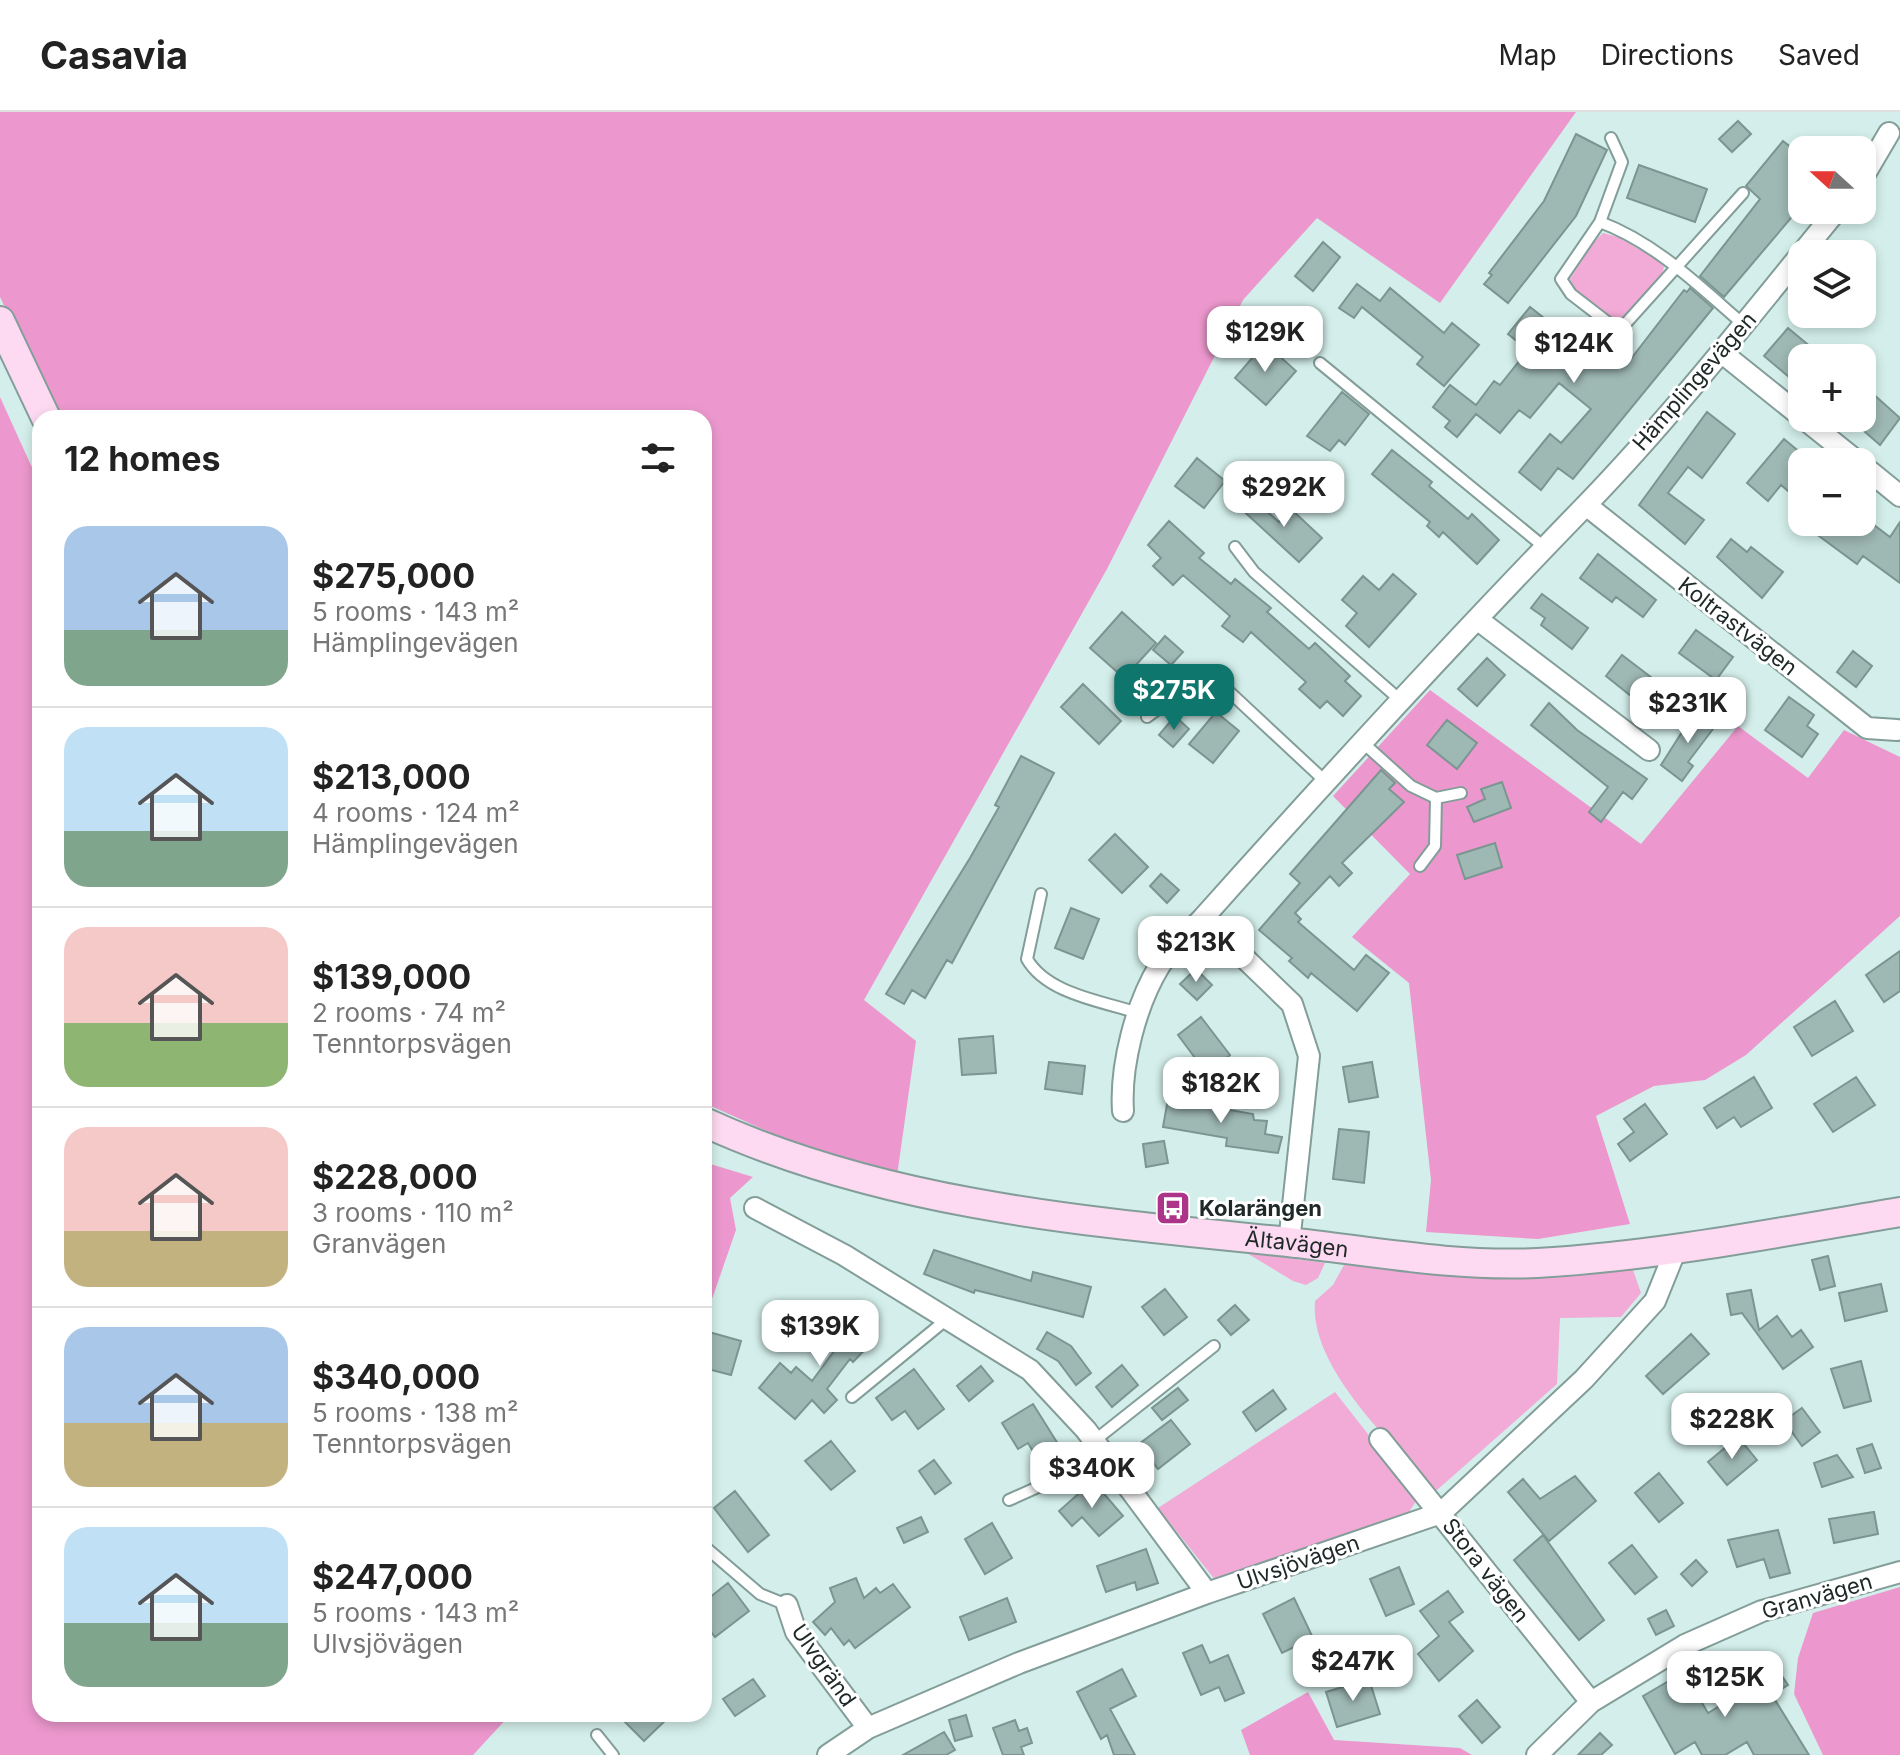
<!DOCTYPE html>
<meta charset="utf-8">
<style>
body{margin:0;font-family:Inter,sans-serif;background:#f6f6f6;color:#222;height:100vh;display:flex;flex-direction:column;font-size:30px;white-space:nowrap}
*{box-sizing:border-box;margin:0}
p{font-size:26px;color:#767676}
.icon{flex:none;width:44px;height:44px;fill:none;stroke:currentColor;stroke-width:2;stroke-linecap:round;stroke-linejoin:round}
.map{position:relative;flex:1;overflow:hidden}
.details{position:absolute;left:32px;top:298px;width:680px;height:1312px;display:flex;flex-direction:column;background:#fff;border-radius:24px;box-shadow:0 4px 12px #0003}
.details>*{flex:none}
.needle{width:52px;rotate:291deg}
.tools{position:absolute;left:1788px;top:24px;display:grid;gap:16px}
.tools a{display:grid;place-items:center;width:88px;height:88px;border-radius:16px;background:#fff;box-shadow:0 4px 12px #0003;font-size:40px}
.price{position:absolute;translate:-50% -68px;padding:0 18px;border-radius:16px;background:#fff;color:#222;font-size:26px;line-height:52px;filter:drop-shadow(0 2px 4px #0008)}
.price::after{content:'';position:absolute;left:50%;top:48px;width:24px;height:18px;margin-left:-12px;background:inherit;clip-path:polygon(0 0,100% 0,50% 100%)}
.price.on{background:#0f766e;color:#fff}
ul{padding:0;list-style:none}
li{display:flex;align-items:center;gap:24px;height:200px;padding:0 32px}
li+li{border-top:2px solid #e0e0e0}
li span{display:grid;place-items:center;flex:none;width:224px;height:160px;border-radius:24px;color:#555}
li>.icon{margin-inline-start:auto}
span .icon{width:96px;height:96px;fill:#fffc;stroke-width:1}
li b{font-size:34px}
h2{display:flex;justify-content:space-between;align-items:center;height:96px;padding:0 32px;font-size:34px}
header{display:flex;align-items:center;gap:48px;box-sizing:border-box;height:112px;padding:0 40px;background:#fff;border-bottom:2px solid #e0e0e0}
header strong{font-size:38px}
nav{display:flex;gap:44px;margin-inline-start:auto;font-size:28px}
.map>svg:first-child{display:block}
.green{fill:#f2aad6}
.forest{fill:#ec98ce}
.building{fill:#9eb8b4;stroke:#7b9591;stroke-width:2}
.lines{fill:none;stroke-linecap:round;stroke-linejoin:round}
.service-casing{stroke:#839d99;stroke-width:14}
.minor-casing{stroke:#839d99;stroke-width:24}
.secondary-casing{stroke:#839d99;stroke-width:32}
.service{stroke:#fff;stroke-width:10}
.minor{stroke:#fff;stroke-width:20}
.secondary{stroke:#fddaf1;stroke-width:28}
.labels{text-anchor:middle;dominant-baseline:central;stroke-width:6;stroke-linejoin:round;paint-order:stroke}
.street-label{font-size:22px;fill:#1e2827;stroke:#fff}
.poi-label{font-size:22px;font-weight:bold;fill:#1e2827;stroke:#fff;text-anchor:start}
</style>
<header>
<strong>Casavia</strong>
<nav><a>Map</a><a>Directions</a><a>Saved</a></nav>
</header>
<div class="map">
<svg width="1900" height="1643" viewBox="0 0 1900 1643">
<rect width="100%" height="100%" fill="#d4efeb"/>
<path class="green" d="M1603 121 1618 125 1661 150 1664 155 1661 166 1623 208C1603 207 1577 185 1570 167L1592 132Z
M1245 1140 1325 1151 1318 1166 1306 1173 1293 1169Z
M1631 1152 1641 1181 1621 1205 1560 1206 1557 1272 1437 1378H1432C1392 1330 1309 1255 1315 1189L1333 1173 1344 1153 1524 1166Z
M1335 1280 1418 1386 1409 1400 1216 1469 1158 1396Z"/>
<path class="forest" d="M0 0H1576L1440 191 1317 106 1243 188 1107 457 864 888 916 929 897 1064 778 1024 704 991V306H58L0 185Z
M0 285 40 373V1602H511L473 1643H0Z
M1430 578 1641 732 1738 614 1808 666 1844 618 1900 645V804L1746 943 1705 968 1654 974 1596 1004 1630 1112 1538 1127 1426 1120 1431 1068 1409 871 1352 825 1410 762 1333 684Z
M704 1050 753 1065 730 1086 736 1118 704 1210Z
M1900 1475V1643H1823L1794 1582 1798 1546 1813 1501Z
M1308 1580 1334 1628 1460 1636 1472 1643H1250L1241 1618Z"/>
<path class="building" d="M1738 9 1751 22 1732 40 1719 27Z
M1576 22 1607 38 1576 104 1508 191 1484 172 1492 163 1489 161 1544 89Z
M1783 29 1802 44V93L1724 185 1700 164 1760 87 1746 74Z
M1639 53 1707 77 1695 110 1627 86Z
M1323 130 1340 145 1313 179 1295 164Z
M1357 172 1380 189 1390 176 1444 221 1452 211 1479 233 1444 274 1417 252 1423 245 1362 195 1354 206 1339 196Z
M1690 176 1713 196 1573 367 1558 356 1541 378 1519 360 1550 322 1561 331 1591 297 1559 271 1530 306 1519 298 1500 321 1476 302 1457 325 1445 315 1450 309 1433 295 1450 273 1476 293 1494 269 1500 273 1528 238 1508 222 1530 195 1603 253 1615 237 1630 248 1684 178 1687 180Z
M1788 216 1824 246H1802V276L1764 244Z
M1265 231 1296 259 1266 293 1235 266Z
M1862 272 1900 306 1880 333 1849 306H1862Z
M1342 280 1369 302 1345 333 1339 328 1330 339 1307 324Z
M1707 300 1735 322 1702 366 1688 355 1668 381 1704 408 1685 432 1639 393Z
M1784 327 1802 342V391L1781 373 1768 389 1747 371Z
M1392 338 1432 370 1429 374 1468 407 1472 402 1499 428 1477 452 1443 420 1439 425 1427 414 1430 410 1372 362Z
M1197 346 1225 369 1204 396 1175 374Z
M1248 383 1279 410 1291 397 1322 426 1299 450 1238 394Z
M1169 409 1204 441 1199 446 1231 472 1235 467 1271 496 1267 500 1309 537 1315 531 1350 564 1345 569 1361 584 1343 604 1327 589 1320 596 1299 577 1306 570 1251 520 1243 530 1222 514 1230 504 1183 463 1173 473 1153 454 1161 446 1148 433Z
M1800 410H1870L1890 425 1900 410V471L1863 444 1857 452Z
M1731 427 1747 440 1751 435 1783 460 1762 486 1717 445Z
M1598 442 1656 488 1643 505 1616 485 1612 490 1580 466Z
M1393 462 1416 482 1369 535 1346 514 1357 501 1342 488 1363 464 1379 478Z
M1542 482 1588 516 1572 537 1541 513 1545 506 1531 496Z
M1122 500 1156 531 1124 566 1090 536Z
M1696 518 1733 545 1716 568 1679 541Z
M1165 524 1183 540 1171 553 1153 538Z
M1853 539 1872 554 1856 575 1837 560Z
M1622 543 1652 566 1636 588 1606 564Z
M1487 546 1505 563 1477 594 1458 577Z
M1083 572 1121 609 1099 632 1061 595Z
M1789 585 1814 603 1807 614 1818 622 1802 645 1765 618Z
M1549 591 1577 618 1647 667 1632 687 1623 680 1601 710 1589 700 1608 675 1531 613Z
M1696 598 1716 613 1688 650 1693 654 1682 669 1661 653Z
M1216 600 1239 619 1213 651 1189 632Z
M1175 604 1189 617 1173 635 1159 623Z
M1447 608 1477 631 1457 657 1427 633Z
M1021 644 1054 661 952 851 947 848 925 886 912 878 904 892 886 882 970 746 999 695 995 693Z
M1381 658 1395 671 1389 677 1404 690 1342 751 1352 761 1339 774 1330 764 1295 801 1301 807 1298 810 1354 858 1366 843 1389 861 1357 899 1311 861 1308 866 1289 849 1292 846 1259 818 1300 771 1290 762Z
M1502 670 1511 696 1474 710 1467 695 1485 687 1481 677Z
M1115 722 1148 755 1122 781 1089 748Z
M1495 731 1502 755 1465 767 1457 743Z
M1161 762 1179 778 1167 791 1150 774Z
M1071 796 1099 807 1083 847 1055 836Z
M1900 839V879L1884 890 1866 863Z
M1196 857 1212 873 1197 888 1180 872Z
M1835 889 1853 919 1812 944 1794 915Z
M1201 905 1230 943 1207 962 1178 923Z
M993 924 996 961 962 963 959 927Z
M1049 950 1085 954 1082 982 1045 977Z
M1372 950 1378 985 1349 990 1343 955Z
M1754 965 1772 996 1741 1015 1734 1005 1717 1016 1704 996Z
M1856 965 1875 993 1833 1020 1814 992Z
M1168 987 1253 1002 1254 1008 1267 1009 1265 1022 1282 1025 1278 1041 1226 1034 1227 1026 1163 1015Z
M1645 992 1667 1022 1630 1049 1618 1032 1634 1020 1624 1007Z
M1339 1017 1369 1020 1364 1071 1333 1067Z
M1164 1029 1168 1051 1146 1055 1143 1032Z
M934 1138 1031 1169 1033 1160 1091 1175 1083 1205 975 1178 974 1181 924 1162Z
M1828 1144 1835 1174 1820 1178 1812 1148Z
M1881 1172 1887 1199 1845 1209 1839 1181Z
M1165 1177 1187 1205 1164 1223 1142 1195Z
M1751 1178 1759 1218 1777 1204 1792 1225 1801 1218 1813 1235 1783 1257 1742 1201 1731 1203 1727 1182Z
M1235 1193 1249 1208 1231 1223 1218 1208Z
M843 1194 876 1226 853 1250 850 1247 827 1277 837 1288 824 1301 812 1288 795 1307 759 1276 780 1251 791 1261 796 1255 812 1269 837 1235 820 1219Z
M709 1220 741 1229 731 1263 704 1256Z
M1047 1220 1071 1234 1091 1261 1076 1273 1058 1249 1037 1237Z
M1691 1222 1709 1242 1663 1282 1646 1264Z
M1861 1249 1871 1289 1844 1296 1831 1257Z
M1122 1253 1138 1273 1112 1295 1096 1275Z
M981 1254 993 1269 969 1289 957 1274Z
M914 1257 944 1297 918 1317 905 1299 892 1308 876 1286Z
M1178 1276 1188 1288 1162 1308 1152 1296Z
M1273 1278 1286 1297 1256 1319 1243 1300Z
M1033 1292 1058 1332 1037 1346 1028 1331 1018 1337 1002 1311Z
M1802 1296 1820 1320 1802 1334 1784 1309Z
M1171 1308 1190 1332 1158 1357 1139 1332Z
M1738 1325 1757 1348 1727 1373 1708 1350Z
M831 1329 855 1359 831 1378 805 1349Z
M1872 1332 1881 1356 1865 1361 1857 1337Z
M1837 1343 1853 1365 1822 1375 1814 1351Z
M934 1348 951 1371 935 1382 919 1359Z
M1659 1361 1683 1391 1659 1410 1635 1381Z
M1575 1364 1596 1389 1549 1429 1508 1380 1523 1367 1540 1387Z
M1093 1369 1123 1404 1099 1424 1082 1405 1072 1414 1059 1399Z
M735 1379 769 1423 748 1440 714 1396Z
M1874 1400 1878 1422 1834 1431 1829 1407Z
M921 1405 928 1420 904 1431 897 1416Z
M992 1411 1012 1446 985 1462 965 1427Z
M1778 1418 1790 1461 1770 1466 1764 1447 1737 1455 1728 1428Z
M1543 1423 1604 1508 1579 1528 1514 1448Z
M1632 1433 1657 1465 1635 1482 1609 1451Z
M1146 1437 1158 1471 1137 1478 1135 1470 1106 1480 1097 1454Z
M1696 1448 1707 1460 1692 1474 1681 1462Z
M1399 1455 1414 1492 1386 1504 1370 1467Z
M856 1466 864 1486 876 1476 880 1481 893 1472 910 1495 855 1536 849 1528 844 1533 831 1516 825 1523 813 1510 835 1490 830 1476Z
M728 1471 749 1499 715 1525 704 1511V1490Z
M1448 1479 1463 1500 1449 1510 1473 1539 1439 1569 1418 1542 1439 1524 1420 1499Z
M1007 1486 1016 1510 969 1528 960 1505Z
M1294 1486 1313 1526 1282 1541 1263 1502Z
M1666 1498 1674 1514 1656 1523 1648 1507Z
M1202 1533 1210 1551 1228 1543 1244 1581 1225 1589 1219 1575 1201 1583 1183 1541Z
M1122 1557 1136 1584 1110 1597 1135 1643H1114L1107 1623 1101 1627 1077 1580Z
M1778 1558 1788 1573 1772 1583 1809 1643H1754L1747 1630 1725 1643H1702L1695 1630 1675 1642 1643 1584 1684 1560 1708 1601Z
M753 1567 765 1584 735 1604 723 1587Z
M1369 1567 1380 1602 1337 1615 1326 1580Z
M1477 1588 1500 1615 1482 1631 1459 1604Z
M617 1602H672L644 1629Z
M966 1603 972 1624 955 1629 949 1608Z
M1015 1608 1019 1619 1027 1616 1032 1631 1021 1635 1024 1643H1003L993 1616Z
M944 1620 955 1638 946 1643H903Z
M1600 1621 1612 1633 1601 1643H1578Z"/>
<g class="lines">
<g class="service-casing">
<path id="service" d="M1600 110 1622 50 1611 26
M1743 212C1699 174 1656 131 1600 110L1561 167 1571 182 1619 219 1743 81
M1320 251 1543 434
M1235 435 1254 460 1399 587
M1147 605 1203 564 1222 573 1325 669
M1361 629 1411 674 1436 686 1461 681
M1420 754 1435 734 1436 686
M1041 782 1027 847C1047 882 1102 889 1138 901
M852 1285 947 1207
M1094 1329 1214 1234
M1009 1388 1105 1345
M704 1434 760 1482 787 1493
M597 1623 613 1643"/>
</g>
<g class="minor-casing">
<path id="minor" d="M1862 67 1889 21
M1721 240 1802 305
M1803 306 1858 350
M1862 353 1900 384
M1586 393 1867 616 1897 618
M1477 507 1649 638
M1123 999C1120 953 1136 892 1160 853 1171 836 1189 821 1203 806
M755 1096 844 1143 1030 1258 1086 1318 1207 1481
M1289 1131 1309 944 1292 892 1203 806C1328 666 1455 528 1586 393 1675 301 1755 198 1837 98
M1380 1327 1591 1590
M787 1493 796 1520 868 1616
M828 1643 868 1616 1019 1551 1207 1481 1441 1401 1584 1267 1655 1189 1676 1137
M1537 1643 1591 1590 1685 1533 1762 1499 1900 1460"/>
</g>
<g class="secondary-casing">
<g id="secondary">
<path d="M0 209 46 306"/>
<path id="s1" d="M704 1010C887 1094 1090 1110 1288 1130 1371 1139 1453 1155 1537 1151 1659 1144 1780 1120 1900 1100"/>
</g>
</g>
<use href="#service" class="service"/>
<use href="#minor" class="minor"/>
<use href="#secondary" class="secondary"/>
</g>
<defs>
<g id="bus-square" transform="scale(1.8)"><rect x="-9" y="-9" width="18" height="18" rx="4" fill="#ac3489" stroke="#fff"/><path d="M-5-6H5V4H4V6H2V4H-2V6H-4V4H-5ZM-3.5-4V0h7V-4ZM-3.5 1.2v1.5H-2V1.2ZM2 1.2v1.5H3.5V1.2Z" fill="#fff"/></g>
</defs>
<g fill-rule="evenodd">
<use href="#bus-square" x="1173" y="1096"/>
</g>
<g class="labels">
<g class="street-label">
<text transform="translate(1694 269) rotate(-49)">Hämplingevägen</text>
<text transform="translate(1738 514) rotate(38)">Koltrastvägen</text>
<text stroke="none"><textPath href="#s1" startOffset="608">Ältavägen</textPath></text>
<text transform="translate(1298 1450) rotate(-19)">Ulvsjövägen</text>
<text transform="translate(1486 1458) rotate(52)">Stora vägen</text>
<text transform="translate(1817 1484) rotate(-16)">Granvägen</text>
<text transform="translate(824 1553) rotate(55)">Ulvgränd</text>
</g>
<g class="poi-label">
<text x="1199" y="1096">Kolarängen</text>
</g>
</g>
</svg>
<div class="tools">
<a><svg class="needle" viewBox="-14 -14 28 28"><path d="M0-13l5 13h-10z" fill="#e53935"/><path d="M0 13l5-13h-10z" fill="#767676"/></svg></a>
<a><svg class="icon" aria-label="layers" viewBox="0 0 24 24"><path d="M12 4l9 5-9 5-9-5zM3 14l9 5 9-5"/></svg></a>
<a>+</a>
<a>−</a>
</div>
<b class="price" style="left:1265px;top:262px">$129K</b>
<b class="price" style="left:1574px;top:273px">$124K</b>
<b class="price" style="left:1284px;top:417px">$292K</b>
<b class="price on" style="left:1174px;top:620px">$275K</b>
<b class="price" style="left:1688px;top:633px">$231K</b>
<b class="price" style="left:1196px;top:872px">$213K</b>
<b class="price" style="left:1221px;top:1013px">$182K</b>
<b class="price" style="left:820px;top:1256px">$139K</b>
<b class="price" style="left:1732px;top:1349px">$228K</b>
<b class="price" style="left:1092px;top:1398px">$340K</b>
<b class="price" style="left:1353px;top:1591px">$247K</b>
<b class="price" style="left:1725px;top:1607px">$125K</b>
<section class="details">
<h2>12 homes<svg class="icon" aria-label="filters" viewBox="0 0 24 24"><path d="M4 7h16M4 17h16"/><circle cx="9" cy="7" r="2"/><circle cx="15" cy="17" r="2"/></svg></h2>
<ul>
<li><span style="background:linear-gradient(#a9c7e8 65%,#7fa58c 0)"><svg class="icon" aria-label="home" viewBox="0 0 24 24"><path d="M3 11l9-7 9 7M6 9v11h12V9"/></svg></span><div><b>$275,000</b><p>5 rooms · 143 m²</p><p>Hämplingevägen</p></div></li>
<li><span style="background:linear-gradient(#bfe0f5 65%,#7fa58c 0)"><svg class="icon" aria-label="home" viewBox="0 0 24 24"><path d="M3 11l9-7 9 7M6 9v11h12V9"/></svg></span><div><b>$213,000</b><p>4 rooms · 124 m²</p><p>Hämplingevägen</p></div></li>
<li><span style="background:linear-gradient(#f6c9c9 60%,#8fb573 0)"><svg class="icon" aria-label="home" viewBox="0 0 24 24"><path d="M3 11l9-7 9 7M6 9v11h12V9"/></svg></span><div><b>$139,000</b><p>2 rooms · 74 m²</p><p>Tenntorpsvägen</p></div></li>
<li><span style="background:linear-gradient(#f6c9c9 65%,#c2b280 0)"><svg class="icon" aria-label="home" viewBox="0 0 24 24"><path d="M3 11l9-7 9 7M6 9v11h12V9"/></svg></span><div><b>$228,000</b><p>3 rooms · 110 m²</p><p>Granvägen</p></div></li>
<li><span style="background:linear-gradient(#a9c7e8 60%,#c2b280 0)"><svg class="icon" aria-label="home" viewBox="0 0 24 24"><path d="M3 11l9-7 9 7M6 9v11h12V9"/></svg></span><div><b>$340,000</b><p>5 rooms · 138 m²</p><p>Tenntorpsvägen</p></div></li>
<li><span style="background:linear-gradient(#bfe0f5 60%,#7fa58c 0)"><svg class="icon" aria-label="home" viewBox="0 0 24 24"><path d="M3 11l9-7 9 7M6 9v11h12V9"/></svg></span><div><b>$247,000</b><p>5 rooms · 143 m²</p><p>Ulvsjövägen</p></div></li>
</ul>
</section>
</div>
